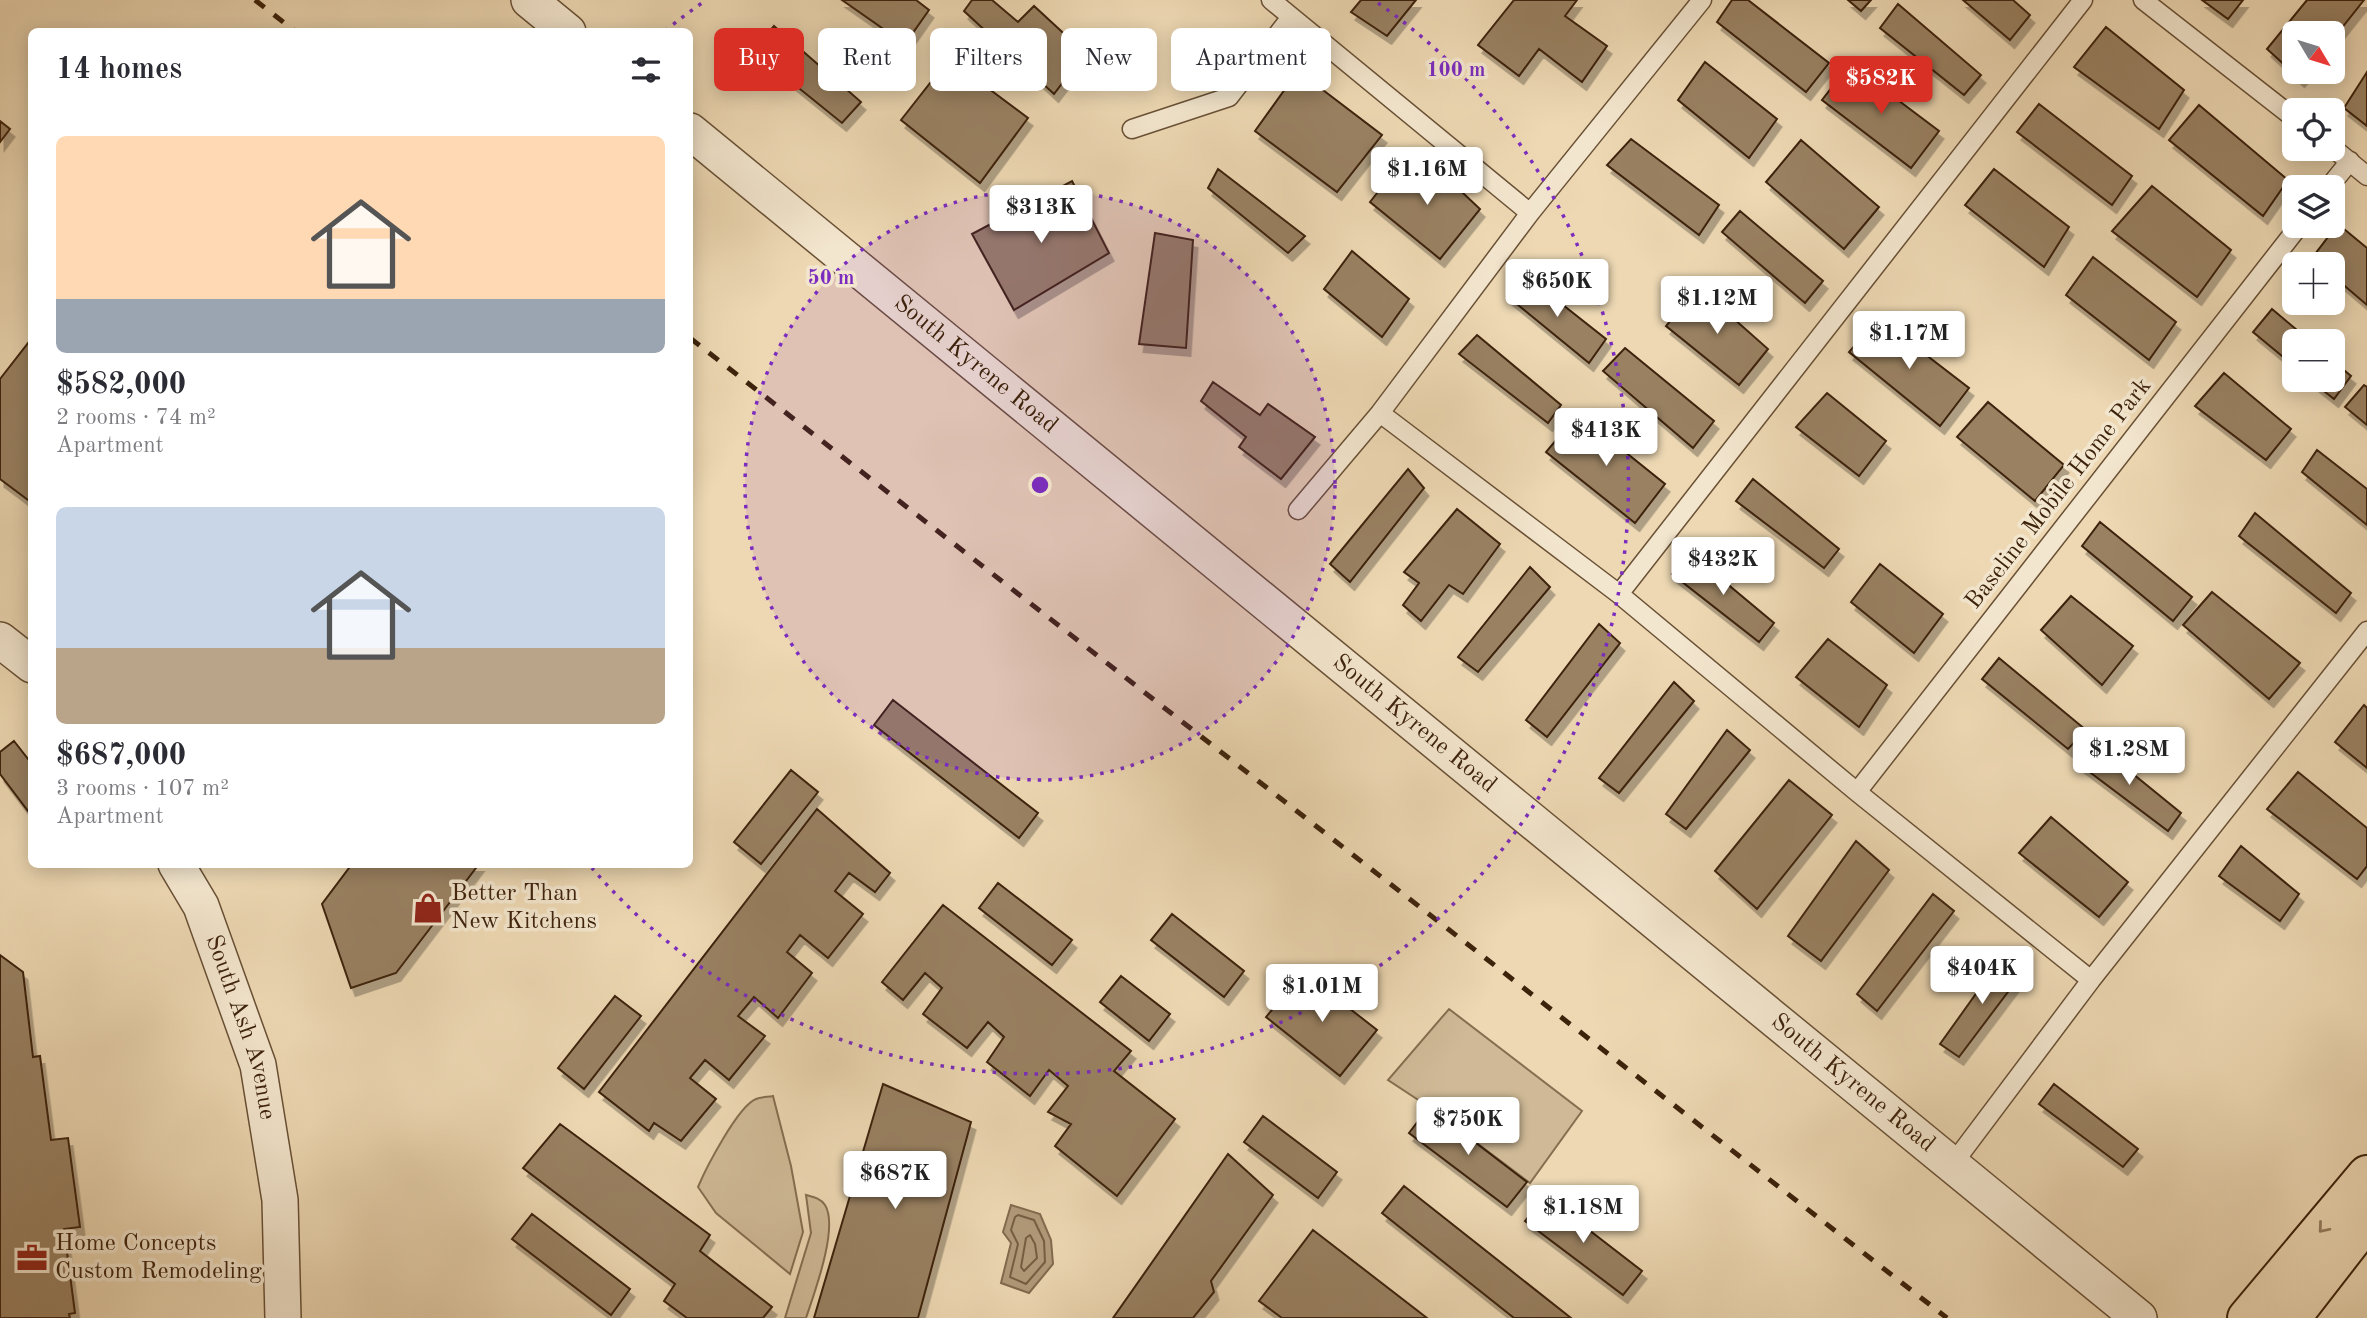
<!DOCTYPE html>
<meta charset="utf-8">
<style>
body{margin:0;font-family:"Old Standard TT",serif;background:#f2f2f3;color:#2b2b33;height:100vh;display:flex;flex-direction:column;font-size:26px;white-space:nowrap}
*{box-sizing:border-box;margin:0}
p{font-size:23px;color:#7c7c81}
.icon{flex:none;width:38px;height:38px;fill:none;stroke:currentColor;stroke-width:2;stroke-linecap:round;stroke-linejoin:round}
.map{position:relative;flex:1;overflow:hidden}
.panel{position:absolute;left:28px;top:28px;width:665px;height:840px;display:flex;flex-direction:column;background:#fff;border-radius:10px;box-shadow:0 4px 18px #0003}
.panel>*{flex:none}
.hud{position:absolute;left:714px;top:28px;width:665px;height:63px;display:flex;gap:14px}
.needle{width:46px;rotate:128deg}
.controls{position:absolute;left:2282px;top:21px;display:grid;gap:14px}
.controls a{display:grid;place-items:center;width:63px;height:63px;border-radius:10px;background:#fff;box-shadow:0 4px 18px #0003;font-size:35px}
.price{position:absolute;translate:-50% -60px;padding:0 16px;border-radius:7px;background:#fff;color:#222;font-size:23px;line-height:46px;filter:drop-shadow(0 2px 4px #0008)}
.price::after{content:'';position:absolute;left:50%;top:42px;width:21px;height:16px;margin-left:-10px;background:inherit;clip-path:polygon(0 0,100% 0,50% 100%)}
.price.selected{background:#d93025;color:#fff}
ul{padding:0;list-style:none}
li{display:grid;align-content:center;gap:14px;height:371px;padding:0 28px}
li span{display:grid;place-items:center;height:217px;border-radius:10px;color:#555}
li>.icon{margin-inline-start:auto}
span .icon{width:126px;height:126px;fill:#fffc;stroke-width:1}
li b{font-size:30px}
h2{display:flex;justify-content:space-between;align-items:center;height:84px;padding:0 28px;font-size:30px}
.tag{padding:0 24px;border-radius:10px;background:#fff;box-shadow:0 4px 18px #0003;font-size:24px;line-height:63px}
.tag.selected{background:#d93025;color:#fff}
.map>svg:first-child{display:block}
.green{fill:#cfb996;stroke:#866e50;stroke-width:2}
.water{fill:#b19a7a;stroke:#836a4e;stroke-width:2}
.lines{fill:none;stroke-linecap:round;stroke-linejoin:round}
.shore{stroke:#775e42;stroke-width:2}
.building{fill:#998162;stroke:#3d220b;stroke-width:2;filter:url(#shadow)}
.lane-casing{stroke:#695035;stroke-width:21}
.street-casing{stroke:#695035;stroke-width:38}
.highway-casing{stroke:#3d220b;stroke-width:42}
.lane{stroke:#f3e6ce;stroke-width:18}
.street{stroke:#f3e6ce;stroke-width:35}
.highway{stroke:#edd8b3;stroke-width:38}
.rail{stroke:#3d220b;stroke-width:5;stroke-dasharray:12 12;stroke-linecap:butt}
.oneway{stroke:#957d5f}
.ring{fill:none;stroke:#7b2cbf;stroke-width:3.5;stroke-dasharray:3.5 7}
.labels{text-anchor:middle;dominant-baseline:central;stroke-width:7;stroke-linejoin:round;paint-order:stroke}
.street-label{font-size:24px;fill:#3d220b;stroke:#f3e6ce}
.poi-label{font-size:24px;fill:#3d220b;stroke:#f3e6ce;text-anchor:start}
.centre{fill:#7b2cbf;stroke:#f3e6ce;stroke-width:3.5}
.ring-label{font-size:21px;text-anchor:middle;font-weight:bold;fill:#7b2cbf;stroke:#f3e6ce;stroke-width:7;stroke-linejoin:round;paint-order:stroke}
</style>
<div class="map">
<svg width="2367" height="1318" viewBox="0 0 2367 1318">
<defs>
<filter id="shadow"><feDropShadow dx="4.5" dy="8" stdDeviation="0" flood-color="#0004"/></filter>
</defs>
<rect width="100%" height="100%" fill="#edd8b3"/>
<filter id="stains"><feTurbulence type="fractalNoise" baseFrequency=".00286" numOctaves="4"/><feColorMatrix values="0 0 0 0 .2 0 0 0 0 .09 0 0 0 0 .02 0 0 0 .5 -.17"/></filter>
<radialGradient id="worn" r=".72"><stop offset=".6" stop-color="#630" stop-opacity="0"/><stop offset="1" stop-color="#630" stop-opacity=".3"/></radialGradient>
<path class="green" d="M1449 1009 1582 1111 1530 1183 1429 1107 1388 1080Z
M773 1096 791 1166 803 1232 790 1274 716 1213 698 1187C706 1168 738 1106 756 1099 761 1097 768 1097 773 1096Z
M806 1195C813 1197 820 1198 825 1205 839 1227 814 1294 806 1318H785L811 1233Z"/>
<path class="water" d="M1011 1205 1040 1214 1051 1240 1053 1264 1029 1293 1001 1283 1011 1243 1003 1232Z"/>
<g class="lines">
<path class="shore" d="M1018 1215 1034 1220 1044 1241 1045 1262 1026 1284 1010 1277 1018 1244 1011 1230 1015 1217Z
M1030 1235 1035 1244 1037 1258 1024 1271 1021 1267 1026 1238Z"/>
</g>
<path class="building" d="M842 0H916L929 10 905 44Z
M972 0H992L1018 22 1034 6 1085 53 1054 94 964 11Z
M1361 0H1416L1387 36 1351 12Z
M1514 0H1577L1565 16 1607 46 1582 82 1539 49 1519 76 1478 45Z
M1732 0H1748L1829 63 1806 92 1717 22Z
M1848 0H1871L1861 11Z
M1963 0H2013L2030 15 2010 40Z
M2202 0H2243L2228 19Z
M2307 0H2364L2333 39V33H2294V72H2306L2300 79 2267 49Z
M1898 4 1981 75 1964 95 1880 28Z
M774 26 861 102 842 123 753 51Z
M2106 27 2184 90 2159 129 2074 67Z
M949 59 1028 118 980 183 901 120Z
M1705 62 1777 119 1749 158 1678 100Z
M1850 64 1939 131 1911 168 1822 100Z
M1298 71 1382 135 1337 192 1255 131Z
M2367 72V126L2344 108Z
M2039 104 2132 176 2112 205 2017 132Z
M2199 105 2288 180 2263 216 2169 140Z
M0 121 10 129 0 142Z
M1631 139 1719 205 1699 235 1607 165Z
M1801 140 1879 207 1844 249 1766 182Z
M1427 159 1480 209 1440 259 1370 202 1396 169 1413 180Z
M1218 169 1305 236 1288 253 1208 188Z
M1994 169 2069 227 2044 267 1965 205Z
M1072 181 1109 253 1014 310 972 234Z
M2152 186 2231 250 2197 297 2112 231Z
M1740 211 1823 281 1805 303 1722 232Z
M2338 224 2367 248V305L2333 276V264H2319L2312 258Z
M1155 233 1193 240 1186 348 1139 344Z
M1352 251 1409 299 1382 337 1324 289Z
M2093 257 2176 322 2149 360 2066 295Z
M1525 275 1606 339 1589 363 1507 296Z
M1698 287 1768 349 1739 385 1666 326Z
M2272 309 2310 341H2294V366L2253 332Z
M1878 318 1969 388 1940 426 1849 352Z
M1477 335 1561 405 1548 423 1459 354Z
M32 338V503L0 479V379Z
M1625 348 1714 421 1693 448 1603 371Z
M2333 361 2351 376 2334 399 2310 380H2333Z
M2224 373 2291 429 2266 460 2195 406Z
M1213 382 1260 415 1268 404 1315 437 1281 479 1239 447 1246 437 1201 401Z
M2364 385 2367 387V425L2345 407Z
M1827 393 1886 441 1859 476 1796 427Z
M1988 402 2064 465 2035 501 1957 437Z
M1578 414 1665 484 1635 523 1546 452Z
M2317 450 2367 489V525L2302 472Z
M1408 469 1424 488 1350 582 1330 564Z
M1753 479 1839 549 1824 568 1736 501Z
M1457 509 1500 544 1463 594 1449 585 1421 621 1403 605 1419 583 1404 572Z
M2255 513 2351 593 2336 613 2239 536Z
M2100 522 2192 597 2173 621 2082 546Z
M1689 552 1774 623 1759 642 1672 574Z
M1880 564 1943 614 1914 653 1851 602Z
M1530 567 1550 587 1478 672 1458 657Z
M2212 592 2300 663 2269 699 2183 625Z
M2071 596 2133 646 2102 685 2041 630Z
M1599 624 1620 643 1547 737 1526 720Z
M1828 639 1887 685 1859 727 1796 677Z
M1999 658 2086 730 2068 749 1982 679Z
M1674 682 1694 701 1619 793 1599 778Z
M893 700 1038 813 1019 838 874 725Z
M2364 705 2367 708V768L2335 742Z
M1727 730 1750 750 1686 829 1666 814Z
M14 741 32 764V808L28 811 0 774V752Z
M2095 743 2181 813 2168 831 2079 764Z
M791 770 818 792 761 864 734 842Z
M2298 772 2367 828V866L2357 879 2267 809Z
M1789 780 1832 815 1757 909 1715 871Z
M817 809 890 873 875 892 849 873 835 891 863 914 828 958 800 935 787 952 812 973 778 1018 754 997 738 1016 765 1036 729 1080 705 1060 690 1078 716 1099 681 1141 654 1123 649 1131 599 1092Z
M2051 817 2128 882 2099 917 2019 853Z
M1856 841 1889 870 1821 961 1788 936Z
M2241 846 2299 894 2280 921 2219 876Z
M352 864H479L396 973 351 988 322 904Z
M998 883 1072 940 1052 965 979 908Z
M1933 894 1954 911 1877 1011 1857 994Z
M943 905 1131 1051 1114 1071 1175 1119 1117 1196 1055 1146 1071 1124 1048 1112 1068 1086 1049 1070 1030 1096 987 1062 1004 1037 988 1022 967 1048 923 1014 942 988 925 973 903 1000 882 982Z
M1172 914 1244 971 1224 997 1151 940Z
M0 955 23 972 33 1057 40 1056 51 1140 68 1138 80 1227 64 1229 75 1313 69 1314 70 1318H0Z
M2003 956 2023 972 1959 1057 1940 1044Z
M1303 972 1377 1030 1340 1076 1266 1017Z
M1121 976 1170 1014 1149 1041 1100 1002Z
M615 996 641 1016 584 1089 558 1068Z
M883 1084 971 1122 918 1318H814Z
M2054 1084 2138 1149 2123 1167 2039 1104Z
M1429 1107 1527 1182 1507 1207 1409 1133Z
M1263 1116 1337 1172 1318 1198 1244 1142Z
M560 1124 710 1235 700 1251 772 1307 763 1318H687L664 1301 675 1284 523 1168Z
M1228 1154 1273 1195 1211 1281 1214 1292 1193 1318H1113Z
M1404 1186 1571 1318H1514L1382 1213Z
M1545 1196 1642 1271 1623 1295 1525 1221Z
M532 1214 630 1289 611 1315 512 1239Z
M1313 1230 1427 1318H1282L1259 1301Z"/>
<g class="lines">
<g class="lane-casing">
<path id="lane" d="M1271 0 1530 213
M2143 0 2294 118
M1132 129 1229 97 1291 17
M2333 148 2367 176
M2329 187 2350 161
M1380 413 1619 594 1857 792 2091 980
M1298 510 1380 413 1530 213 1702 0
M1619 594 2083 0
M1857 792 2299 226
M1952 1165 2091 980 2367 631"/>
</g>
<g class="street-casing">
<g id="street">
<path d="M529 0 568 32"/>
<path id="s1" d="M690 131 2139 1318"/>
<path d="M0 640 32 665"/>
<path id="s2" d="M176 864 201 906 258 1065 280 1200 283 1318"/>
</g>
</g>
<g class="highway-casing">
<path id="highway" d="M2247 1318 2367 1175
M2291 1318 2367 1220"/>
</g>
<use href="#lane" class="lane"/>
<use href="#street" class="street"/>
<use href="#highway" class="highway"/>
<path class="rail" d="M255 0 296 32
M690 338 1947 1318"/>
</g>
<defs><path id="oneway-chevron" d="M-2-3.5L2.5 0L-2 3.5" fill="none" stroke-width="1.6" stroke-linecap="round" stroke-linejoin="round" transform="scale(1.75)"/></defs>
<use class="oneway" href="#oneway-chevron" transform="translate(2323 1228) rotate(130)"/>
<circle cx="1040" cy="485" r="295" fill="#7b2cbf" fill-opacity=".12"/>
<g class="ring">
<circle cx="1040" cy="485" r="295"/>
<path d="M665 31A589 589 0 0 1 702 3M1378 3A589 589 0 1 1 592 868"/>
</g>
<defs>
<g id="shop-bare" transform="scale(2.415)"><path d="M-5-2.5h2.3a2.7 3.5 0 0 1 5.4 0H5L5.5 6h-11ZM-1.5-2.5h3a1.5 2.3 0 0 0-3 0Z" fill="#8f2418" stroke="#f3e6ce" stroke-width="2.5" paint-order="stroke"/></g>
<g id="office-bare" transform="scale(2.415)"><path d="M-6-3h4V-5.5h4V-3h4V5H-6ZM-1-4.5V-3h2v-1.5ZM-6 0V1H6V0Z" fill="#8f2418" stroke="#f3e6ce" stroke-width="2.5" paint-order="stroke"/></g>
</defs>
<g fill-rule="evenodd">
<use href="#shop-bare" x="428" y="908"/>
<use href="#office-bare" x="32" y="1258"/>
</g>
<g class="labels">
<g class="street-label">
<text stroke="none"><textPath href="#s1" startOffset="369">South Kyrene Road</textPath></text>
<text transform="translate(2059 494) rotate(-52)">Baseline Mobile Home Park</text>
<text stroke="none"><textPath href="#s1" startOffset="936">South Kyrene Road</textPath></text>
<text stroke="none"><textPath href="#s2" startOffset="177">South Ash Avenue</textPath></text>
<text stroke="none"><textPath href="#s1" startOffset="1503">South Kyrene Road</textPath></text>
</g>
<g class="poi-label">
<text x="451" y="894">Better Than<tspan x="451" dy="28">New Kitchens</tspan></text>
<text x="55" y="1244">Home Concepts<tspan x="55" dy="28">Custom Remodeling</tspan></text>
</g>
</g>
<circle cx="1040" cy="485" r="10" class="centre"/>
<g class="ring-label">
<text x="1456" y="76">100 m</text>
<text x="831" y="284">50 m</text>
</g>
<rect width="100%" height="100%" filter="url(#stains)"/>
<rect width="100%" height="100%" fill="url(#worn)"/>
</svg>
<div class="controls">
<a><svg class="needle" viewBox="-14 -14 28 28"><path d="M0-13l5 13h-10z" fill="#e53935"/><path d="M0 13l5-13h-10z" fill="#7c7c81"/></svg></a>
<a><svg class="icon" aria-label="locate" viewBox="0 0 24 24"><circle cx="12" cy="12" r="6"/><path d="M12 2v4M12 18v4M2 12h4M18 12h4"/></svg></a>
<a><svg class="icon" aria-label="layers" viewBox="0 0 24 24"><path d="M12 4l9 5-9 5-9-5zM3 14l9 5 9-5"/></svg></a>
<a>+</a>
<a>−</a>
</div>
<b class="price selected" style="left:1881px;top:116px">$582K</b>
<b class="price" style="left:1427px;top:207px">$1.16M</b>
<b class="price" style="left:1041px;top:245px">$313K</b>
<b class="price" style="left:1557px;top:319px">$650K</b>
<b class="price" style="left:1717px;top:336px">$1.12M</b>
<b class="price" style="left:1909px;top:371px">$1.17M</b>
<b class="price" style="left:1606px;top:468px">$413K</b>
<b class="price" style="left:1723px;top:597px">$432K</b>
<b class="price" style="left:2129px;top:787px">$1.28M</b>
<b class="price" style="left:1982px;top:1006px">$404K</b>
<b class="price" style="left:1322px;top:1024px">$1.01M</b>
<b class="price" style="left:1468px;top:1157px">$750K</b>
<b class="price" style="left:895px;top:1211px">$687K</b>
<b class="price" style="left:1583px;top:1245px">$1.18M</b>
<div class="hud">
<a class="tag selected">Buy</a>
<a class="tag">Rent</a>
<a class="tag">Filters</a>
<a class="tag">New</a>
<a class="tag">Apartment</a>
</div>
<section class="panel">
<h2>14 homes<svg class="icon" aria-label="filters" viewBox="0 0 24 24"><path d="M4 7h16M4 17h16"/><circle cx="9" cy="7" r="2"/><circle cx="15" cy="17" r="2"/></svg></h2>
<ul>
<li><span style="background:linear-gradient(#ffd9b3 75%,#9aa5b1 0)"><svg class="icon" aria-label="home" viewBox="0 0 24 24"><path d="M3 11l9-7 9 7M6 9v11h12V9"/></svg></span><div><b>$582,000</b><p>2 rooms · 74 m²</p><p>Apartment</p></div></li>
<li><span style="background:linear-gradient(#c9d6e8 65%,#b9a48a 0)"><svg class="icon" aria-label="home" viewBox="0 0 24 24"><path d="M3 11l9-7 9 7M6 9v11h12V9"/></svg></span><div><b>$687,000</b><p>3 rooms · 107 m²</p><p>Apartment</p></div></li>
</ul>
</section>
</div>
